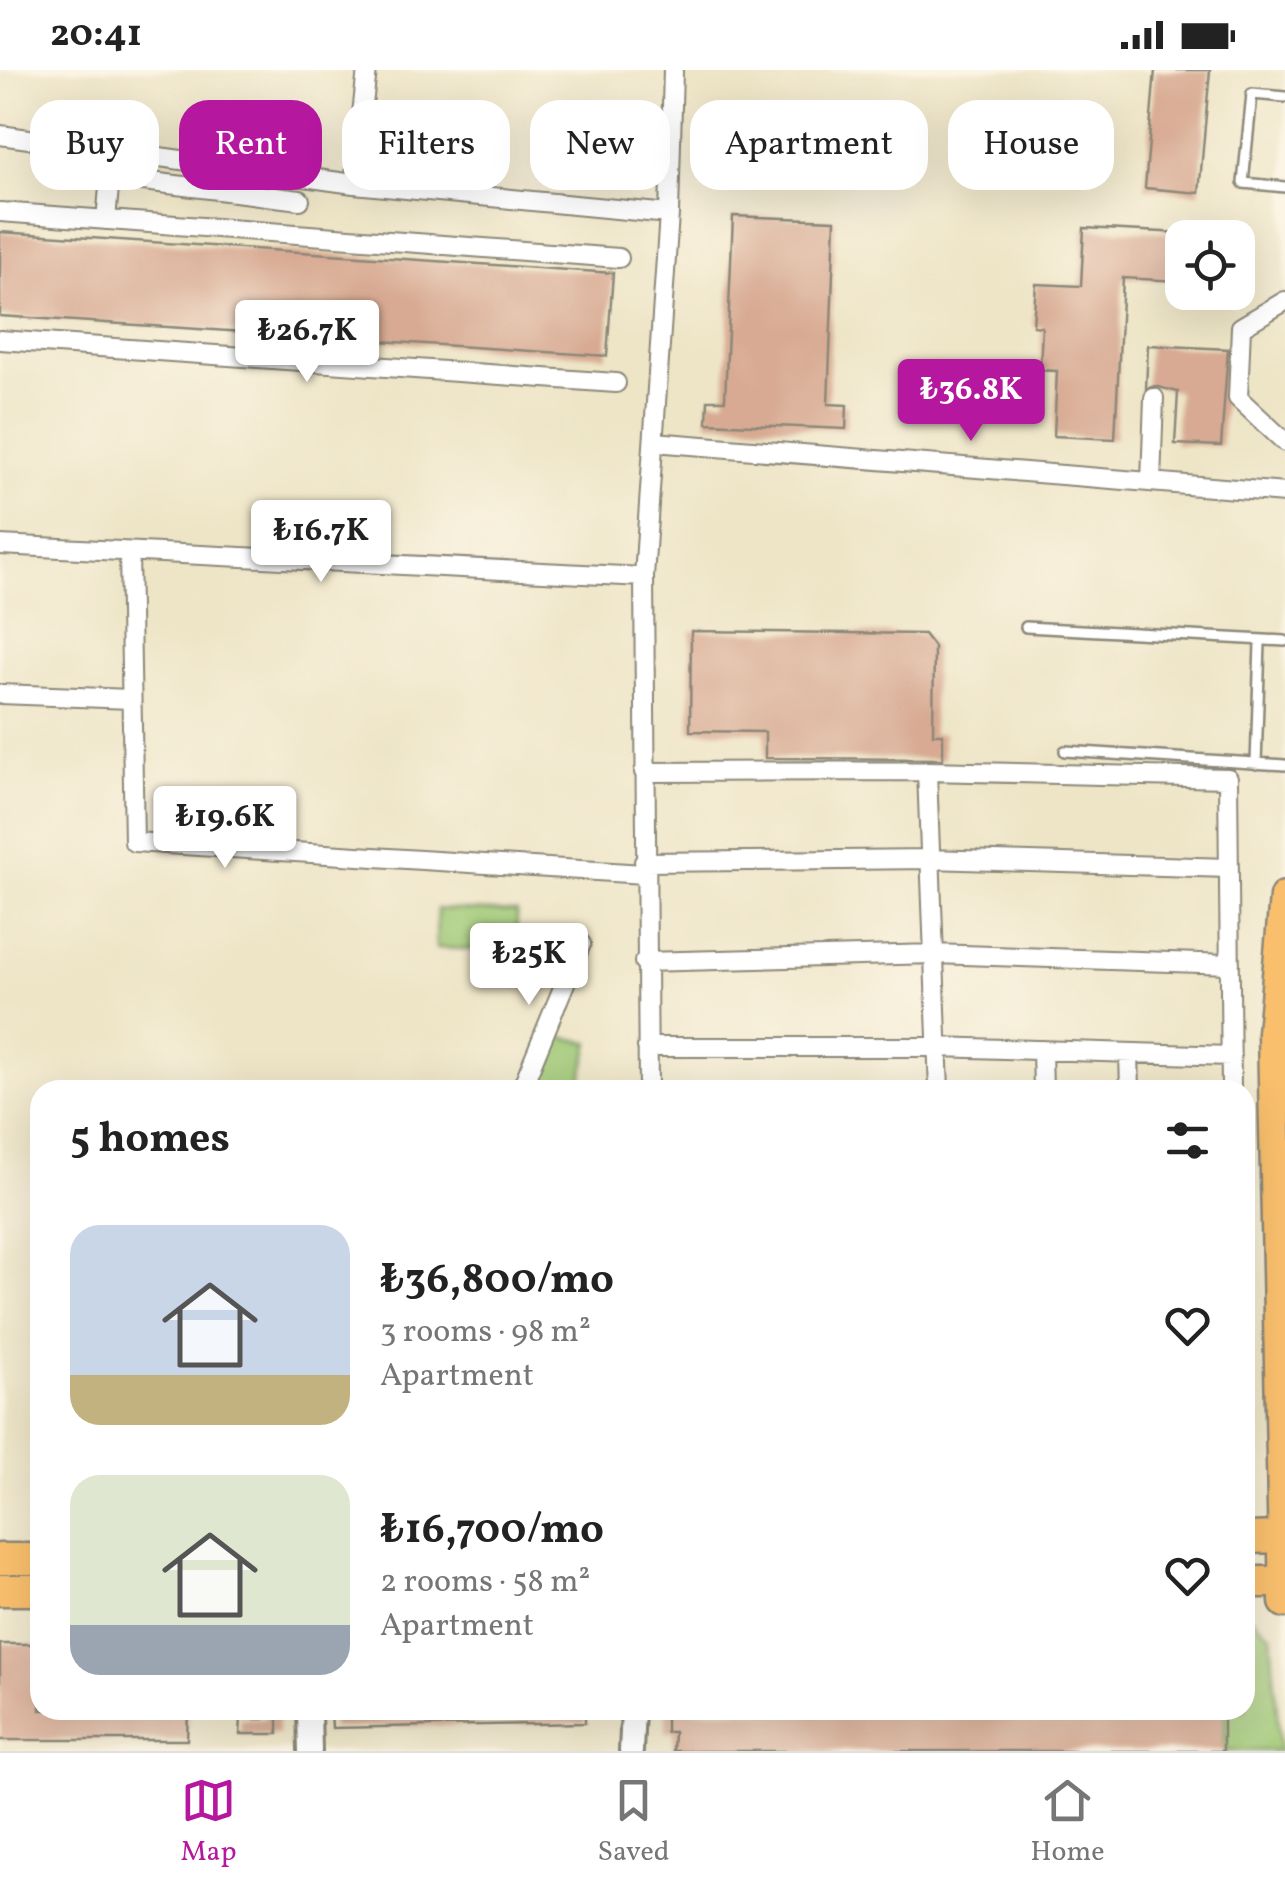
<!DOCTYPE html>
<meta charset="utf-8">
<style>
body{margin:0;font-family:Vollkorn,serif;background:#f6f6f6;color:#222;height:100vh;display:flex;flex-direction:column;font-size:38px;white-space:nowrap}
*{box-sizing:border-box;margin:0}
p{font-size:32px;color:#767676}
.icon{flex:none;width:55px;height:55px;fill:none;stroke:currentColor;stroke-width:2;stroke-linecap:round;stroke-linejoin:round}
.map{position:relative;flex:1;overflow:hidden}
.side{position:absolute;left:30px;top:1010px;width:1225px;height:640px;display:flex;flex-direction:column;background:#fff;border-radius:30px;box-shadow:0 10px 40px #0002}
.side>*{flex:none}
.top-card{position:absolute;left:30px;top:30px;width:1225px;height:90px;display:flex;gap:20px}
.tools{position:absolute;left:1165px;top:150px;display:grid;gap:20px}
.tools a{display:grid;place-items:center;width:90px;height:90px;border-radius:20px;background:#fff;box-shadow:0 10px 40px #0002;font-size:50px}
.price{position:absolute;translate:-50% -85px;padding:0 22px;border-radius:10px;background:#fff;color:#222;font-size:32px;line-height:65px;filter:drop-shadow(0 2px 5px #0008)}
.price::after{content:'';position:absolute;left:50%;top:60px;width:30px;height:22px;margin-left:-15px;background:inherit;clip-path:polygon(0 0,100% 0,50% 100%)}
.price.current{background:#b5179e;color:#fff}
ul{padding:0;list-style:none}
li{display:flex;align-items:center;gap:30px;height:250px;padding:0 40px}
li span{display:grid;place-items:center;flex:none;width:280px;height:200px;border-radius:30px;color:#555}
li>.icon{margin-inline-start:auto}
span .icon{width:120px;height:120px;fill:#fffc;stroke-width:1}
li b{font-size:42px}
h2{display:flex;justify-content:space-between;align-items:center;height:120px;padding:0 40px;font-size:42px}
.tag{padding:0 35px;border-radius:30px;background:#fff;box-shadow:0 10px 40px #0002;font-size:35px;line-height:90px}
.tag.current{background:#b5179e;color:#fff}
.status{display:flex;justify-content:space-between;align-items:center;height:70px;padding:0 50px;background:#fff;direction:ltr}
.status svg{height:28px;fill:currentColor}
.tabs{display:flex;justify-content:space-around;align-items:center;height:140px;border-top:2px solid #e0e0e0;background:#fff;font-size:28px;color:#767676}
.tabs a{display:grid;justify-items:center;gap:5px}
.tabs .current{color:#b5179e}
.map>svg:first-child{display:block}
.green{fill:#9ec874;stroke:#647a50;stroke-width:2.5}
.building{fill:#d8aa93}
.lines{fill:none;stroke-linecap:round;stroke-linejoin:round}
.service-casing{stroke:#8c8879;stroke-width:14}
.minor-casing{stroke:#8c8879;stroke-width:22}
.tertiary-casing{stroke:#8c8879;stroke-width:28}
.primary-casing{stroke:#8c8879;stroke-width:35}
.service{stroke:#fff;stroke-width:9}
.minor{stroke:#fff;stroke-width:18}
.tertiary{stroke:#fff;stroke-width:22}
.primary{stroke:#f9bf6d;stroke-width:30}
</style>
<div class="status"><b>20:41</b><svg viewBox="0 0 49 12"><path d="M0 12V9h3v3zM5 12V6h3v6zM10 12V3h3v9zM15 12V0h3v12zM26 1h20v11H26zM47 4h2v5h-2z"/></svg></div>
<div class="map">
<svg width="1285" height="1681" viewBox="0 0 1285 1681">
<rect width="100%" height="100%" fill="#fcf5e5"/>
<filter id="ink" filterUnits="userSpaceOnUse"><feTurbulence type="fractalNoise" baseFrequency=".01" numOctaves="2"/><feDisplacementMap in="SourceGraphic" scale="20" xChannelSelector="R" yChannelSelector="G"/><feConvolveMatrix kernelMatrix="1 2 1 2 8 2 1 2 1" color-interpolation-filters="sRGB"/></filter>
<filter id="wash" filterUnits="userSpaceOnUse"><feTurbulence type="fractalNoise" baseFrequency=".0048" numOctaves="4" result="noise"/><feDisplacementMap in="SourceGraphic" scale="40" xChannelSelector="R" yChannelSelector="G"/><feGaussianBlur stdDeviation="2.25" result="paint"/><feColorMatrix in="noise" values="0 0 0 0 0 0 0 0 0 0 0 0 0 0 0 0 0 1.4 0 .05"/><feComposite in="paint" operator="in"/></filter>
<g filter="url(#wash)">
<rect width="100%" height="100%" fill="#eee5c7"/>
<path class="green" d="M437 839 517 842 516 881 436 878Z
M555 965 590 973 579 1020H542Z
M1245 1541 1271 1565 1280 1681H1225V1640H1245Z"/>
<g id="blocks">
<path class="building" d="M1155 0H1210L1199 123 1145 118Z
M733 146 835 150 828 334 847 335 846 359 707 353 708 330H725Z
M1084 158 1182 163 1179 211 1123 208 1115 369 1054 366 1057 301 1040 300 1042 257 1033 256 1036 214 1081 216Z
M0 162 613 203 607 286 0 246Z
M1148 275 1228 279 1221 376 1175 374 1178 322 1155 316 1146 319Z
M691 561 924 564 934 577 933 664H943V689L765 688V662L690 661Z
M0 1574H40V1640H188L187 1670H0Z
M264 1640H278V1664H240L241 1649H264Z
M331 1640H585V1653L332 1658Z
M666 1640H1223V1681H673L674 1662H666Z"/>
</g>
</g>
<g filter="url(#ink)">
<use href="#blocks" fill-opacity="0" stroke="#8c8879" stroke-width="2.5"/>
<g class="lines">
<g class="service-casing">
<path id="service" d="M1285 27 1252 24 1243 113 1285 117
M1026 557 1285 571
M1065 681 1285 695
M1256 694 1260 573"/>
</g>
<g class="minor-casing">
<path id="minor" d="M0 65 354 114 669 144
M114 79 110 107 300 130
M354 114 367 0
M0 142 619 188
M106 150 110 107
M1285 231 1241 257 1238 328 1285 372
M0 270 616 313
M654 372 1285 423
M1151 412 1154 328
M0 475 644 507
M129 482 134 772 644 804
M0 624 131 629
M927 701 939 1020
M644 702 927 701 1228 708 1231 1020
M644 792 930 789 1229 798
M644 892 934 884 1230 894
M647 977H937L1231 986
M1042 980 1043 1020
M1129 983 1130 1020
M521 1020 581 874
M648 1020 644 507 669 144 673 0"/>
</g>
<g class="tertiary-casing">
<path id="tertiary" d="M309 1640 310 1681
M631 1681 633 1640"/>
</g>
<g class="primary-casing">
<path id="primary" d="M1285 827 1273 963 1285 1532
M1245 1468 1285 1467
M0 1489H40
M1245 1512H1285
M0 1520H40"/>
</g>
<use href="#service" class="service"/>
<use href="#minor" class="minor"/>
<use href="#tertiary" class="tertiary"/>
<use href="#primary" class="primary"/>
</g>
</g>
</svg>
<div class="tools">
<a><svg class="icon" aria-label="locate" viewBox="0 0 24 24"><circle cx="12" cy="12" r="6"/><path d="M12 2v4M12 18v4M2 12h4M18 12h4"/></svg></a>
</div>
<b class="price" style="left:307px;top:315px">₺26.7K</b>
<b class="price current" style="left:971px;top:374px">₺36.8K</b>
<b class="price" style="left:321px;top:515px">₺16.7K</b>
<b class="price" style="left:225px;top:801px">₺19.6K</b>
<b class="price" style="left:529px;top:938px">₺25K</b>
<div class="top-card">
<a class="tag">Buy</a>
<a class="tag current">Rent</a>
<a class="tag">Filters</a>
<a class="tag">New</a>
<a class="tag">Apartment</a>
<a class="tag">House</a>
</div>
<section class="side">
<h2>5 homes<svg class="icon" aria-label="filters" viewBox="0 0 24 24"><path d="M4 7h16M4 17h16"/><circle cx="9" cy="7" r="2"/><circle cx="15" cy="17" r="2"/></svg></h2>
<ul>
<li><span style="background:linear-gradient(#c9d6e8 75%,#c2b280 0)"><svg class="icon" aria-label="home" viewBox="0 0 24 24"><path d="M3 11l9-7 9 7M6 9v11h12V9"/></svg></span><div><b>₺36,800/mo</b><p>3 rooms · 98 m²</p><p>Apartment</p></div><svg class="icon" aria-label="heart" viewBox="0 0 24 24"><path d="M12 20l-8-8c-3-5 5-10 8-4 3-6 11-1 8 4z"/></svg></li>
<li><span style="background:linear-gradient(#dfe7d0 75%,#9aa5b1 0)"><svg class="icon" aria-label="home" viewBox="0 0 24 24"><path d="M3 11l9-7 9 7M6 9v11h12V9"/></svg></span><div><b>₺16,700/mo</b><p>2 rooms · 58 m²</p><p>Apartment</p></div><svg class="icon" aria-label="heart" viewBox="0 0 24 24"><path d="M12 20l-8-8c-3-5 5-10 8-4 3-6 11-1 8 4z"/></svg></li>
</ul>
</section>
</div>
<nav class="tabs">
<a class="current"><svg class="icon" aria-label="map" viewBox="0 0 24 24"><path d="M3 6l6-2 6 2 6-2v14l-6 2-6-2-6 2zM9 4v14M15 6v14"/></svg>Map</a>
<a><svg class="icon" aria-label="saved" viewBox="0 0 24 24"><path d="M7 4h10v16l-5-4-5 4z"/></svg>Saved</a>
<a><svg class="icon" aria-label="home" viewBox="0 0 24 24"><path d="M3 11l9-7 9 7M6 9v11h12V9"/></svg>Home</a>
</nav>
